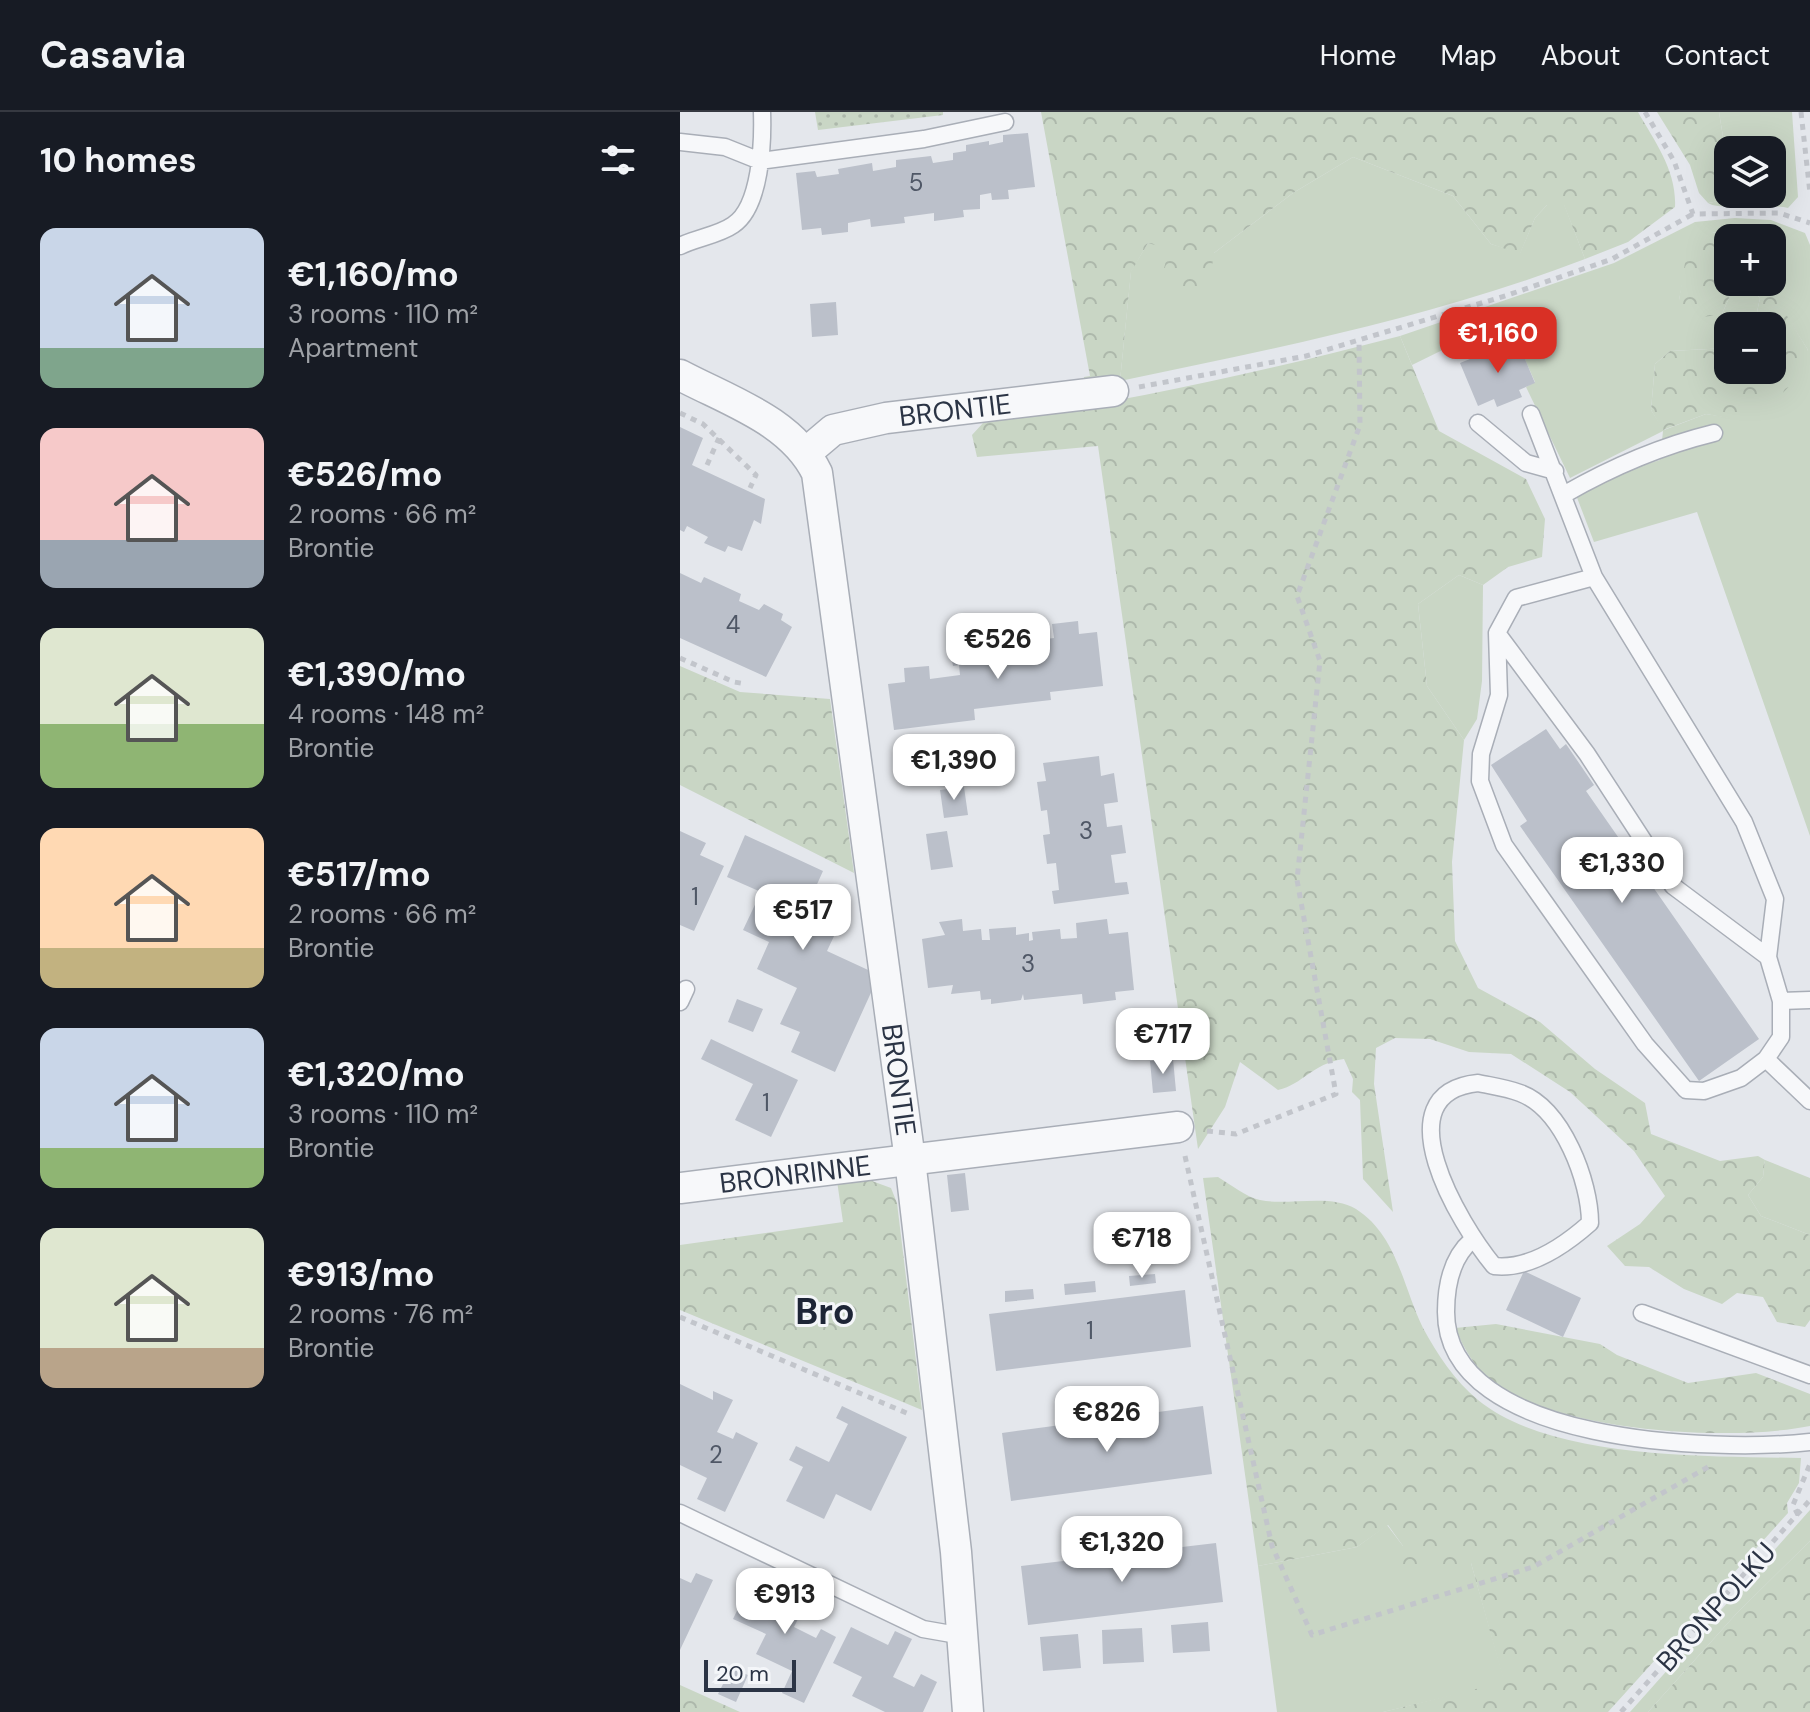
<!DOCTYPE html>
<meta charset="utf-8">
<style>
body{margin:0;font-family:"DM Sans",sans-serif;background:#242831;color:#f1f3f6;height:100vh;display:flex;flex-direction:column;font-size:30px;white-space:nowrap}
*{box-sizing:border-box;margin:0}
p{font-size:26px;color:#9ea1a6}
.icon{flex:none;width:44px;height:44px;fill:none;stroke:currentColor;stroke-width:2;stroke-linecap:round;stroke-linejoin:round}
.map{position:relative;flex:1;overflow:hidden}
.side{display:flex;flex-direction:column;background:#171b24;width:680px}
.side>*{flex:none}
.fabs{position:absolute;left:1034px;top:24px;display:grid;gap:16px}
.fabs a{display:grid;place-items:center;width:72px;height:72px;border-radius:16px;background:#171b24;box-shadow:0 8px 32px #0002;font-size:40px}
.scale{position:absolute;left:24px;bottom:20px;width:92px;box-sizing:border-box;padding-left:8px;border:4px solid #2b3445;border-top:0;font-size:22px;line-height:28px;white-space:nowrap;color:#2b3445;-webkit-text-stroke:6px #f4f6f9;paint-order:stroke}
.price{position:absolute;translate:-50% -68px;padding:0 18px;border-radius:16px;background:#fff;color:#222;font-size:26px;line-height:52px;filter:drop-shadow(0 2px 4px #0008)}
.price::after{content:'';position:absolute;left:50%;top:48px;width:24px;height:18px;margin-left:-12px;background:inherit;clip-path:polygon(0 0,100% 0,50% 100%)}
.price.selected{background:#d93025;color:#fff}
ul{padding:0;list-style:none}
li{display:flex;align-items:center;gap:24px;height:200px;padding:0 40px}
li span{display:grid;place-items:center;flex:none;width:224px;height:160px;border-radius:16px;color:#555}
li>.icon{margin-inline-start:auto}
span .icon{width:96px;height:96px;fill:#fffc;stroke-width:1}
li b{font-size:34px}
h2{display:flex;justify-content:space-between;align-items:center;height:96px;padding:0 40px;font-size:34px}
header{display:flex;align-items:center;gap:48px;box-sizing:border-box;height:112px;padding:0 40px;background:#171b24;border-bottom:2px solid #363941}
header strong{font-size:38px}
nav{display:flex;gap:44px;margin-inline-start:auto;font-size:28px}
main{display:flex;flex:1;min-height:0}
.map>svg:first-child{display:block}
.green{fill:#c9d6c5;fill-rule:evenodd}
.forest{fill:url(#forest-crowns)}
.park{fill:url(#park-dots)}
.building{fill:#bbc0ca}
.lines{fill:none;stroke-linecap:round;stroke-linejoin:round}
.lane-casing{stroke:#a9aeb7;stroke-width:19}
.street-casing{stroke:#a9aeb7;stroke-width:33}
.path{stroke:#c2c5cb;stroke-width:5;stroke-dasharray:6 6;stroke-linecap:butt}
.lane{stroke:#f7f8fa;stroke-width:16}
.street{stroke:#f7f8fa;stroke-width:30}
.labels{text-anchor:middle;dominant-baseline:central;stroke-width:6;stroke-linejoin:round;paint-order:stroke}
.number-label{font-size:24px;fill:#4f5766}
.street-label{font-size:28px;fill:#2b3445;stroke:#f4f6f9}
.district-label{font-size:36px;font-weight:bold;fill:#1d2536;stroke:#f4f6f9}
</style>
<header>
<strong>Casavia</strong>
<nav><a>Home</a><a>Map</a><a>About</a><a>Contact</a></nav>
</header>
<main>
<section class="side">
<h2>10 homes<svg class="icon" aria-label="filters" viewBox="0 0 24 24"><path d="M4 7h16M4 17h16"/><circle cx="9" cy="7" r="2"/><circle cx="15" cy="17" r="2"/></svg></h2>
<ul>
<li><span style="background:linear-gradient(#c9d6e8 75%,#7fa58c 0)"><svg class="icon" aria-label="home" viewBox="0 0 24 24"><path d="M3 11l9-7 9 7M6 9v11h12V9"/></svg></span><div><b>€1,160/mo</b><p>3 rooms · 110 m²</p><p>Apartment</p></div></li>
<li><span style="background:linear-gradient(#f6c9c9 70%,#9aa5b1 0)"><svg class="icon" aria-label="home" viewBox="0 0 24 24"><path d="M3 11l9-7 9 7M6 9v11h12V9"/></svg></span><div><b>€526/mo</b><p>2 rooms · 66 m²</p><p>Brontie</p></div></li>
<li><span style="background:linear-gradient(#dfe7d0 60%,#8fb573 0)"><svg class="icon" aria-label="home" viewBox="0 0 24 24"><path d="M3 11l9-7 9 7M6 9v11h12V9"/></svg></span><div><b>€1,390/mo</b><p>4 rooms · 148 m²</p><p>Brontie</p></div></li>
<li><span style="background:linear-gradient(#ffd9b3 75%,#c2b280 0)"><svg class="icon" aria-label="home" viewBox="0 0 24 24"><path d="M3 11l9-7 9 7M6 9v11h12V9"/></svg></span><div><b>€517/mo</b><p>2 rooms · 66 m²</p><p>Brontie</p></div></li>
<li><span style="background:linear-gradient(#c9d6e8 75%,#8fb573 0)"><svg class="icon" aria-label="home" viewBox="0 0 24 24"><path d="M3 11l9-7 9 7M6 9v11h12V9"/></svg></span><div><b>€1,320/mo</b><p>3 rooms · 110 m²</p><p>Brontie</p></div></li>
<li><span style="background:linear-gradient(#dfe7d0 75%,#b9a48a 0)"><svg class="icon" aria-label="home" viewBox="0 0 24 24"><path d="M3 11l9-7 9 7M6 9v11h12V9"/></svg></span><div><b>€913/mo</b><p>2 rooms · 76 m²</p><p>Brontie</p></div></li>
</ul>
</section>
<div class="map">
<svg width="1130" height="1600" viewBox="0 0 1130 1600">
<defs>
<pattern id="forest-crowns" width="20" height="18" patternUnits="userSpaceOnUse" patternTransform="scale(2)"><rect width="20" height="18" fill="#c9d6c5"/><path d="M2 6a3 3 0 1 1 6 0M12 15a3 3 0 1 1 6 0" fill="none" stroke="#adb8ab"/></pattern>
<pattern id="park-dots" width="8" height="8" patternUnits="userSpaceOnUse" patternTransform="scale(2)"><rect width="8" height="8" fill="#c9d6c5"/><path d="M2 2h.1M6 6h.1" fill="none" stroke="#adb8ab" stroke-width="1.8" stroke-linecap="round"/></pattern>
</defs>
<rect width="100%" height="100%" fill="#e4e7ec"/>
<path class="green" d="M1039 0H1112L1118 85 1108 96C1086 91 1040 99 1028 91L1045 88 1048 82H1092V38H1048V56Z
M673 45 773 84 811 132 840 141 855 106 867 93 884 92 905 147C754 205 598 236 440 269L451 159 468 131 534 141 613 81Z
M1055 106 1091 108 1125 121 1130 133V724L1017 400 914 430 896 383 933 363 980 348 983 319 890 366 846 275 855 270 832 218 791 224 732 253 720 224 934 151 1015 110ZM1068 115 1092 118 1101 133 1103 199 1128 238 1059 307 1026 302 984 318 971 298 975 252 990 239 1048 236V214H1074L1080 186 1064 170H1056L1042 202 999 188 1002 173 1032 121Z
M779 463 803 473 802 569 797 607 784 628 747 574 738 492Z
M1085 1048 1130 1066V1123L1081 1104 1068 1083 1083 1065Z
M1130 1398V1429L1056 1502 968 1600H950Z
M707 1413 723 1434 791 1451 825 1571 703 1600H597L578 1454 677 1435Z"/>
<path class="forest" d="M361 0H958C975 30 997 59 995 95L948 130 905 147 884 93H867L855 106 840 142 811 132 773 84 673 45 613 81 534 141 528 182 480 172 489 137 468 131 451 160 440 269 404 277V265L410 264Z
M977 0H1039L1048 56 1045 88 1028 91 1019 81 1010 53Z
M1068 115 1092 118 1101 133 1104 199 1128 238 1115 268 1099 285 1059 308 1026 302 983 318 971 298 975 252 990 239 1048 236V258H1092V214H1074L1080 186 1064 170H1092V126H1048V170H1056L1042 202 1005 208 999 188 1008 132 1032 121Z
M720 224 759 319 846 367 865 407 862 445 828 455 803 473 779 463 738 492 747 574 784 628 772 750 775 829 798 876 860 910 915 957 965 991 971 1022 1040 1049 1078 1044 1085 1048 1083 1065 1068 1083 1081 1104 1130 1123V1208L1125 1215 1097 1210 1083 1185 1057 1181 1042 1192 1004 1177 969 1155 945 1154 927 1134 960 1112 985 1084 954 1039 890 980 831 942 789 940 750 927 715 926 696 936 694 972 713 1100 683 1067 680 988 672 980 673 967 664 947C631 952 624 972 598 978L560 950 545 995 518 1037 418 334 297 345 292 323 303 311C444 290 582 260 720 224Z
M0 554 60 580 150 587 174 761 0 673Z
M538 1065C550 1072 566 1085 580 1088 607 1094 651 1081 676 1097 717 1123 723 1175 743 1216 757 1242 775 1269 798 1288 871 1348 1030 1344 1121 1346L1119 1371 1107 1391 1108 1401 928 1600H703L824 1570 791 1451 720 1469 723 1434 708 1413 677 1435 578 1454 523 1066Z
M168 1067 192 1069 211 1076 217 1091 242 1298 0 1198V1133L163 1110 157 1069Z
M816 1212 920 1232 937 1243 1008 1271 1076 1261 1130 1282V1314C1051 1330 879 1320 813 1270 794 1256 784 1236 775 1216Z
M1130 1429V1600H968L1056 1502Z
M0 1573 60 1600H0Z"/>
<path class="park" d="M135 0H263V3L138 18Z"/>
<path class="building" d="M348 21 355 75 328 78 329 87 312 88 311 81 300 83V97L283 98 284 105 254 109V101L224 105 225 111 191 115 190 107 168 111V120L142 123 141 116 122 118 116 61 135 59 137 65 159 62 158 57 192 51 193 59 216 55V48L251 44 253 51 273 48V41L286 39V33L309 29V33L323 30V23Z
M156 190 158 223 132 225 130 192Z
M837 228 855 271 839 278 842 285 817 295 814 287 798 294 780 251Z
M0 315 23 326 12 353 85 387 81 412 74 408 62 439 48 434 45 440 24 431 28 425 7 414 4 420 0 418Z
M0 461 21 471 24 465 61 482 59 489 79 498 84 492 103 502 101 508 112 515 86 565 0 526Z
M398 509 399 522 417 520 423 574 370 580 371 588 294 597 295 608 214 618 208 572 225 570 224 556 249 554 250 567 280 563 279 553 273 554 271 543 294 540 295 549 360 542 358 528 374 526 372 512Z
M866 617 880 637 886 632 914 673 906 679 1079 927 1019 969 840 714 847 709 811 653Z
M419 644 421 664 434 661 438 690 424 692 427 715 442 713 446 741 431 743 435 771 447 770 449 782 374 792 372 779 379 778 376 751 367 752 363 723 370 722 367 698 361 699 357 670 366 669 363 651Z
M284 675 288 703 264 706 260 678Z
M0 719 26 731 20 743 44 754 14 819 0 813Z
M267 719 273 755 251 758 246 722Z
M65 723 143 759 129 790 163 805 147 839 199 863 155 960 111 940 120 920 100 912 117 876 77 857 89 830 63 818 81 780 47 765Z
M282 807 283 819 301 817 302 828H310L309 817 336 815V823L349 821V829L353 828 352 820 380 817 381 827 397 826 396 811 427 807 429 822 448 820 454 878 435 880 436 888 403 892 402 882 344 888 343 882 341 888 311 892V887L301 888 300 879 271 882 273 873 248 876 242 827 265 823 259 810Z
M57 887 83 897 73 920 48 910Z
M31 927 118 968 91 1025 55 1008 73 972 21 947Z
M493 947 496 979 473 981 470 949Z
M285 1061 289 1098 271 1100 267 1063Z
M844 1159 901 1186 883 1225 826 1198Z
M475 1162 476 1171 450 1174 449 1164Z
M415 1169 416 1180 385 1183 384 1172Z
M353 1177 354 1187 325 1190V1179Z
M505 1178 511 1235 316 1259 309 1202Z
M0 1272 33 1288V1279L53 1288 37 1320 53 1327 56 1320 78 1331 45 1400 17 1387 27 1366 0 1353Z
M162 1294 227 1325 191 1399 156 1382 144 1407 106 1389 123 1355 109 1348 116 1334 149 1350 168 1312 156 1306Z
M523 1294 532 1362 331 1389 322 1321Z
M536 1431 543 1490 348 1513 341 1454Z
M16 1461 33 1468 0 1538V1466L11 1471Z
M72 1468 106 1485 111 1475 130 1483 114 1515 136 1526 141 1517 156 1525 124 1591 102 1581 112 1559 76 1542 86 1522 53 1507Z
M528 1510 530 1539 493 1541 491 1513Z
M171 1515 208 1533 215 1519 232 1527 213 1565 234 1575 241 1562 257 1570 243 1600H205L172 1584 182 1565 153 1551Z
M462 1516 464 1550 423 1552 422 1518Z
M398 1522 401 1556 363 1559 360 1525Z
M51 1556 68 1563 56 1590 38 1582Z"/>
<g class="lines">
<g class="lane-casing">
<path id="lane" d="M0 30 45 35 80 49 244 27 325 10
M0 134C16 126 39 123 53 113 81 95 83 29 82 0
M851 302 914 465
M798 311 846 351 875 359
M885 382C932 355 981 334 1034 321
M817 521 907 642 993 774 1088 845 1101 889V925L1086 947 1061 966 1024 979 1006 978 965 932 824 733 800 669 801 642 819 583 817 521 836 486 914 465 1064 710 1095 787 1088 845
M1101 889 1130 888
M0 890 6 877
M1086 947 1130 989
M798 971C812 974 827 976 840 981 883 997 910 1070 910 1111 884 1134 849 1158 814 1154 780 1113 700 981 798 971Z
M792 1128C771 1146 766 1173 766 1200 766 1333 1038 1340 1130 1330
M962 1201 1130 1263
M0 1401 243 1517 283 1524"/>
</g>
<g class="street-casing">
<g id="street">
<path id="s1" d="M0 263C49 289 112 309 137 361L230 1048 276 1440 288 1600"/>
<path id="s2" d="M127 340 153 318 206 306 433 279"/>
<path id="s3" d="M0 1076 498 1015"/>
</g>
</g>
<path class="path" d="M965 0 994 49 1013 102 1099 101 1130 111
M1121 0 1130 81
M459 275 626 244 828 183 932 147 1013 102
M0 301 23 312 76 363 70 376
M27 353 39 326
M0 546 54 570 66 572
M527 1019 556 1022 656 982 617 768 640 549 617 484 680 313 679 229
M505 1044 592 1434 632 1523 853 1455 1028 1355
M0 1205 229 1302
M1118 1403 1113 1393 1130 1352
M941 1600 1130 1388"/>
<use href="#lane" class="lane"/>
<use href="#street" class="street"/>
</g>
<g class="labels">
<g class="number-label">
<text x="236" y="70">5</text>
<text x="53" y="512">4</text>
<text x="406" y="718">3</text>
<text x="15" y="784">1</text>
<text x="348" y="851">3</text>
<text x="86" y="990">1</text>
<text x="410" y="1218">1</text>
<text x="36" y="1342">2</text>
</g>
<g class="street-label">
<text stroke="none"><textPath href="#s2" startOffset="158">BRONTIE</textPath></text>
<text stroke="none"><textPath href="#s1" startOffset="784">BRONTIE</textPath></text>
<text stroke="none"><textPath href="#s3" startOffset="116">BRONRINNE</textPath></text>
<text transform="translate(1036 1495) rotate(-48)">BRONPOLKU</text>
</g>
<g class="district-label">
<text x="145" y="1199">Bro</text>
</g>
</g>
</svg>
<div class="fabs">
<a><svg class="icon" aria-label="layers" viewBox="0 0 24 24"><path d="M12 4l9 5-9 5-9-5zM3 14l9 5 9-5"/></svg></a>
<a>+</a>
<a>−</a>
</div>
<div class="scale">20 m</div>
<b class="price selected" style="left:818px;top:263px">€1,160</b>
<b class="price" style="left:318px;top:569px">€526</b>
<b class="price" style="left:274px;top:690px">€1,390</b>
<b class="price" style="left:942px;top:793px">€1,330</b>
<b class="price" style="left:123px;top:840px">€517</b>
<b class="price" style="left:483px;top:964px">€717</b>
<b class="price" style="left:462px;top:1168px">€718</b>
<b class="price" style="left:427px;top:1342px">€826</b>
<b class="price" style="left:442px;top:1472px">€1,320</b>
<b class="price" style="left:105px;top:1524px">€913</b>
</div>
</main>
